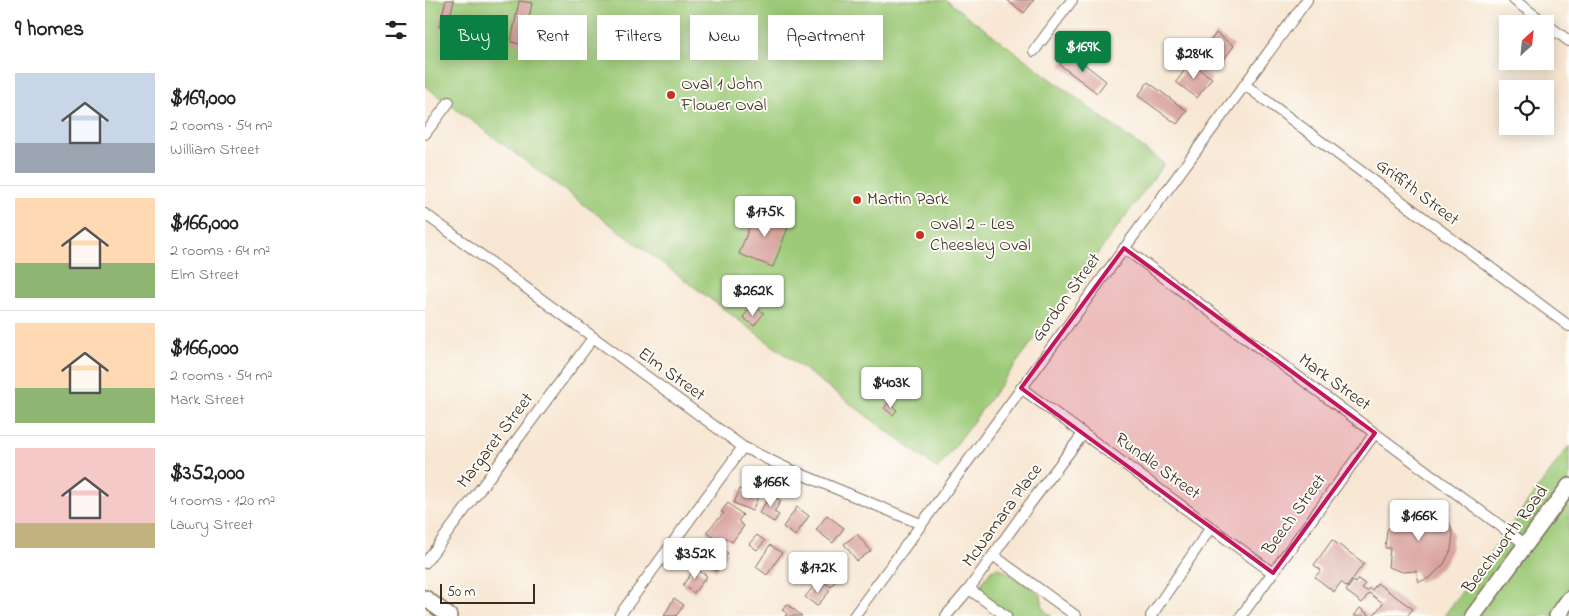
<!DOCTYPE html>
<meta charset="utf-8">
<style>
body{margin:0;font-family:"Indie Flower",sans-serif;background:#f2f2f2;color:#222;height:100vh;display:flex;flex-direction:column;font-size:19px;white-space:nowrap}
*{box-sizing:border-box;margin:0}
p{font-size:16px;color:#767676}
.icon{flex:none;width:28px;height:28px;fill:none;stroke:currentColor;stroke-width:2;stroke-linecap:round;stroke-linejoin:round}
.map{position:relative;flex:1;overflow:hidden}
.sheet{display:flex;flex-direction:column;background:#fff;width:425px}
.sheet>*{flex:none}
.hud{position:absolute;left:15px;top:15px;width:475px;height:45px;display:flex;gap:10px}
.needle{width:32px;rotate:27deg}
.buttons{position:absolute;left:1074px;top:15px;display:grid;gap:10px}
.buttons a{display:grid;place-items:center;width:55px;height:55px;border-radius:0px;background:#fff;box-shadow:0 2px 12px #0003;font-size:25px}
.scale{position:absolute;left:15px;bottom:12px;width:95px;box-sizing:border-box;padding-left:5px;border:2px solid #3b2a1e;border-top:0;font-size:14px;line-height:18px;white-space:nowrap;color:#3b2a1e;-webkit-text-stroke:4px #fdfcf7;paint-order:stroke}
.price{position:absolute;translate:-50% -42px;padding:0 11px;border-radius:5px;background:#fff;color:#222;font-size:16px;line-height:32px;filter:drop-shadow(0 1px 2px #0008)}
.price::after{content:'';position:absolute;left:50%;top:30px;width:15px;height:11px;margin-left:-8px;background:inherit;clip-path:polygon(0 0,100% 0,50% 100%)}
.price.selected{background:#0b8043;color:#fff}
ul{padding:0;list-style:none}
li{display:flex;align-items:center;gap:15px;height:125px;padding:0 15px}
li+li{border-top:1px solid #e0e0e0}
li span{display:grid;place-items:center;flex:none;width:140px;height:100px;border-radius:0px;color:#555}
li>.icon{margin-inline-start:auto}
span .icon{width:60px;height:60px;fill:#fffc;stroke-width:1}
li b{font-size:21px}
h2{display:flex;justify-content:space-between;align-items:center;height:60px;padding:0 15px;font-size:21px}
.pill{padding:0 18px;border-radius:0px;background:#fff;box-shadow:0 2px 12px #0003;font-size:18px;line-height:45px}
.pill.selected{background:#0b8043;color:#fff}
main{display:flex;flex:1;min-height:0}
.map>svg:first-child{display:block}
.green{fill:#9dca78;stroke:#6c7a4b}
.building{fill:#d8a19d}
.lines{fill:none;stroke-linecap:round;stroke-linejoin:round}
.street-casing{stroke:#7d6c5d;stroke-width:12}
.secondary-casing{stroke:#7d6c5d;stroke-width:18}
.street{stroke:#fff;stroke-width:10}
.secondary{stroke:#fff;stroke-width:15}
.marked{fill:#c2185b;fill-opacity:0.2;stroke:#c2185b;stroke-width:4;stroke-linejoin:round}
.poi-dot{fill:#c8321e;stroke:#fdfcf7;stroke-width:2}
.labels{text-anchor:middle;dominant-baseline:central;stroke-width:4;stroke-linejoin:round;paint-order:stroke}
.poi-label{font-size:18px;fill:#3b2a1e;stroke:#fdfcf7;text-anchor:start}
.street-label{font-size:18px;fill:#3b2a1e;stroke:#fdfcf7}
</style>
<main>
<section class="sheet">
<h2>9 homes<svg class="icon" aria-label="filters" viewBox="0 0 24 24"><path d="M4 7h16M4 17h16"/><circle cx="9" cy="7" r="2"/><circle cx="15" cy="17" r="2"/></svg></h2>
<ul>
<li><span style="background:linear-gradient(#c9d6e8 70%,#9aa5b1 0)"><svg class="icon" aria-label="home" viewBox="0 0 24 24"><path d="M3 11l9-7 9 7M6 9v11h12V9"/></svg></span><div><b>$169,000</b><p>2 rooms · 54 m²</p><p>William Street</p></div></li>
<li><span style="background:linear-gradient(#ffd9b3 65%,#8fb573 0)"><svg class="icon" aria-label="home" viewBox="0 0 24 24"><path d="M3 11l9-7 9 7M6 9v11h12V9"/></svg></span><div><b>$166,000</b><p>2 rooms · 64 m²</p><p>Elm Street</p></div></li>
<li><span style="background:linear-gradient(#ffd9b3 65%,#8fb573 0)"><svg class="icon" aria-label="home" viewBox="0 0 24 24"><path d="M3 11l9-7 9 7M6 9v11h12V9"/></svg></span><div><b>$166,000</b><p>2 rooms · 54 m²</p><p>Mark Street</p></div></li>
<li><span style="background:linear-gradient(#f6c9c9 75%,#c2b280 0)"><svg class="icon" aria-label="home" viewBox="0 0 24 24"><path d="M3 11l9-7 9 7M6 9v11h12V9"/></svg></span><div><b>$352,000</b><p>4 rooms · 120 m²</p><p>Lawry Street</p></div></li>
</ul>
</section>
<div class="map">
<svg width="1144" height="616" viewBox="0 0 1144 616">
<rect width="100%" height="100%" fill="#fdfcf7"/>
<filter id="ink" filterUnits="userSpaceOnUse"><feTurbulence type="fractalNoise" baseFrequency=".02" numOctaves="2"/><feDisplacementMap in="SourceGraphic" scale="10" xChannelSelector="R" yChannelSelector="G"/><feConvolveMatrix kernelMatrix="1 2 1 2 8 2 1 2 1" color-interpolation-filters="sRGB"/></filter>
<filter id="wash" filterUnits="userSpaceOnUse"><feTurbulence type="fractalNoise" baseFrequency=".0096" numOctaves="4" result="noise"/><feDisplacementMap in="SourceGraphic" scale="20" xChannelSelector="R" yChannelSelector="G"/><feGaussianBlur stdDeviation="1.12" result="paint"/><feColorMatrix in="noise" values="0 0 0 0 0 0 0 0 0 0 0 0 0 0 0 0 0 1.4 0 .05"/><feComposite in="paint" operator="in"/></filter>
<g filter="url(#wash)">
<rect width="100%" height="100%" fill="#f7e6d2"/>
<path class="green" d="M0 0H521L739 164 513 469 0 86Z
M1144 446V616H1019Z
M572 568 577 569 616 595 618 609 627 616H587L562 598 557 591V583L566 570Z"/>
<g id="blocks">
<path class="building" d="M21 0H29L22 29 14 27Z
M582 0H609L599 13Z
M94 1 107 3 99 45 86 42Z
M791 33 809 46 794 66 777 53Z
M645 53 681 81 672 93 635 65Z
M765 63 787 78 772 98 751 82Z
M723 82 762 111 752 124 713 96Z
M331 209 365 222 348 267 314 254Z
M324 309 330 313 333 309 339 313 329 326 318 317Z
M463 403 472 410 468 415 459 408Z
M315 489 333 497 327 511 309 503Z
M346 494 356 501 349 512 354 515 349 522 334 513Z
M303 503 318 515 313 521 319 526 307 542 301 538 296 543 281 532 299 513 296 512Z
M988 503 1003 509 1011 521 1021 514 1028 534 1026 550 1019 564 1006 577 994 582 991 571 978 572 963 567 965 548H960L962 530 973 516 976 519Z
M372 507 384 516 370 536 358 527Z
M402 515 419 528 408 543 391 530Z
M432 534 446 551 432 561 419 544Z
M332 535 340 541 332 550 324 544Z
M907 540 939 563 922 587 916 582 909 592 890 577 896 570 889 565Z
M289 544 303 553 291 571 283 564 289 556 283 552Z
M345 545 357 553 342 575 331 567Z
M404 567 415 574 406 587 395 579Z
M270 568 282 576 269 593 258 585Z
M933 579 940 584 937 588 942 591 944 588 947 590 952 583 988 609 982 616H948L958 603 944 593 937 603 921 591 928 581 931 583Z
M393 581 405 591 392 606 380 597Z
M249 598 259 605 251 616H239Z
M362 604 377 616H360L362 613 357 610Z
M935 608 946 616H929Z"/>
</g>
</g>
<g filter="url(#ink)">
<use href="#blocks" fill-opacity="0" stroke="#7d6c5d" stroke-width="1"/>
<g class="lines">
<g class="street-casing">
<path id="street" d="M1089 0 1144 41
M609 51 647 0
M820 85 1144 326
M0 134 24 102
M0 214 318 447 359 467 496 524
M699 248 1100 544
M596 388 848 573
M569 556 651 616
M0 563 168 338
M544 589 581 616
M194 616 318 447
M429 616 882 0
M521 616 544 589 604 505 658 434
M726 616 786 527
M816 616 950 433"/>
</g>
<g class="secondary-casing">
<path id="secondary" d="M0 598 24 616
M1048 616 1144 486
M1132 616 1144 599"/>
</g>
<use href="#street" class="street"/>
<use href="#secondary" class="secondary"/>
</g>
</g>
<path class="marked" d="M699 248 950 433 848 573 596 388Z"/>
<g class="poi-dot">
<circle cx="246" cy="95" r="5"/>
<circle cx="432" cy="200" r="5"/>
<circle cx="495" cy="235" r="5"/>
</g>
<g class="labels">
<g class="poi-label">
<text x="256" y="85">Oval 1 John<tspan x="256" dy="21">Flower Oval</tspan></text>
<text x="442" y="200">Martin Park</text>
<text x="505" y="225">Oval 2 - Les<tspan x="505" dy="21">Cheesley Oval</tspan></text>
</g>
<g class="street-label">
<text transform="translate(992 193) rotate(37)">Griffith Street</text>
<text transform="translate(642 298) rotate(-54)">Gordon Street</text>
<text transform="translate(246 375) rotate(36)">Elm Street</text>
<text transform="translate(909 383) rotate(36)">Mark Street</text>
<text transform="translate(71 441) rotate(-53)">Margaret Street</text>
<text transform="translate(732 467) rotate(36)">Rundle Street</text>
<text transform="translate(870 515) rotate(-54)">Beech Street</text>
<text transform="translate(578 516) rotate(-54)">McNamara Place</text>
<text transform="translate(1081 540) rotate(-53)">Beechworth Road</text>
</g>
</g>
</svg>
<div class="buttons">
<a><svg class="needle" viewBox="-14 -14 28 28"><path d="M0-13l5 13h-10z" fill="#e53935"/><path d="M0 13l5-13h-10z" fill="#767676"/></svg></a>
<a><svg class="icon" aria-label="locate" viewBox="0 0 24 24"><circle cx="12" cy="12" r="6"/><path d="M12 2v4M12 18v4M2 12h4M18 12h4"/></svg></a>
</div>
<div class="scale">50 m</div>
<b class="price selected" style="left:658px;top:73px">$169K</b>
<b class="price" style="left:769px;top:80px">$284K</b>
<b class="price" style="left:340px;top:238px">$175K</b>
<b class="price" style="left:328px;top:317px">$262K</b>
<b class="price" style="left:466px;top:409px">$403K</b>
<b class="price" style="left:346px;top:508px">$166K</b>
<b class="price" style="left:994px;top:542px">$166K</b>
<b class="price" style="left:270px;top:580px">$352K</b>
<b class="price" style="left:393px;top:594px">$172K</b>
<div class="hud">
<a class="pill selected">Buy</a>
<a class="pill">Rent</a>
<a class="pill">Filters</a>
<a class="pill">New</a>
<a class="pill">Apartment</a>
</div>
</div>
</main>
